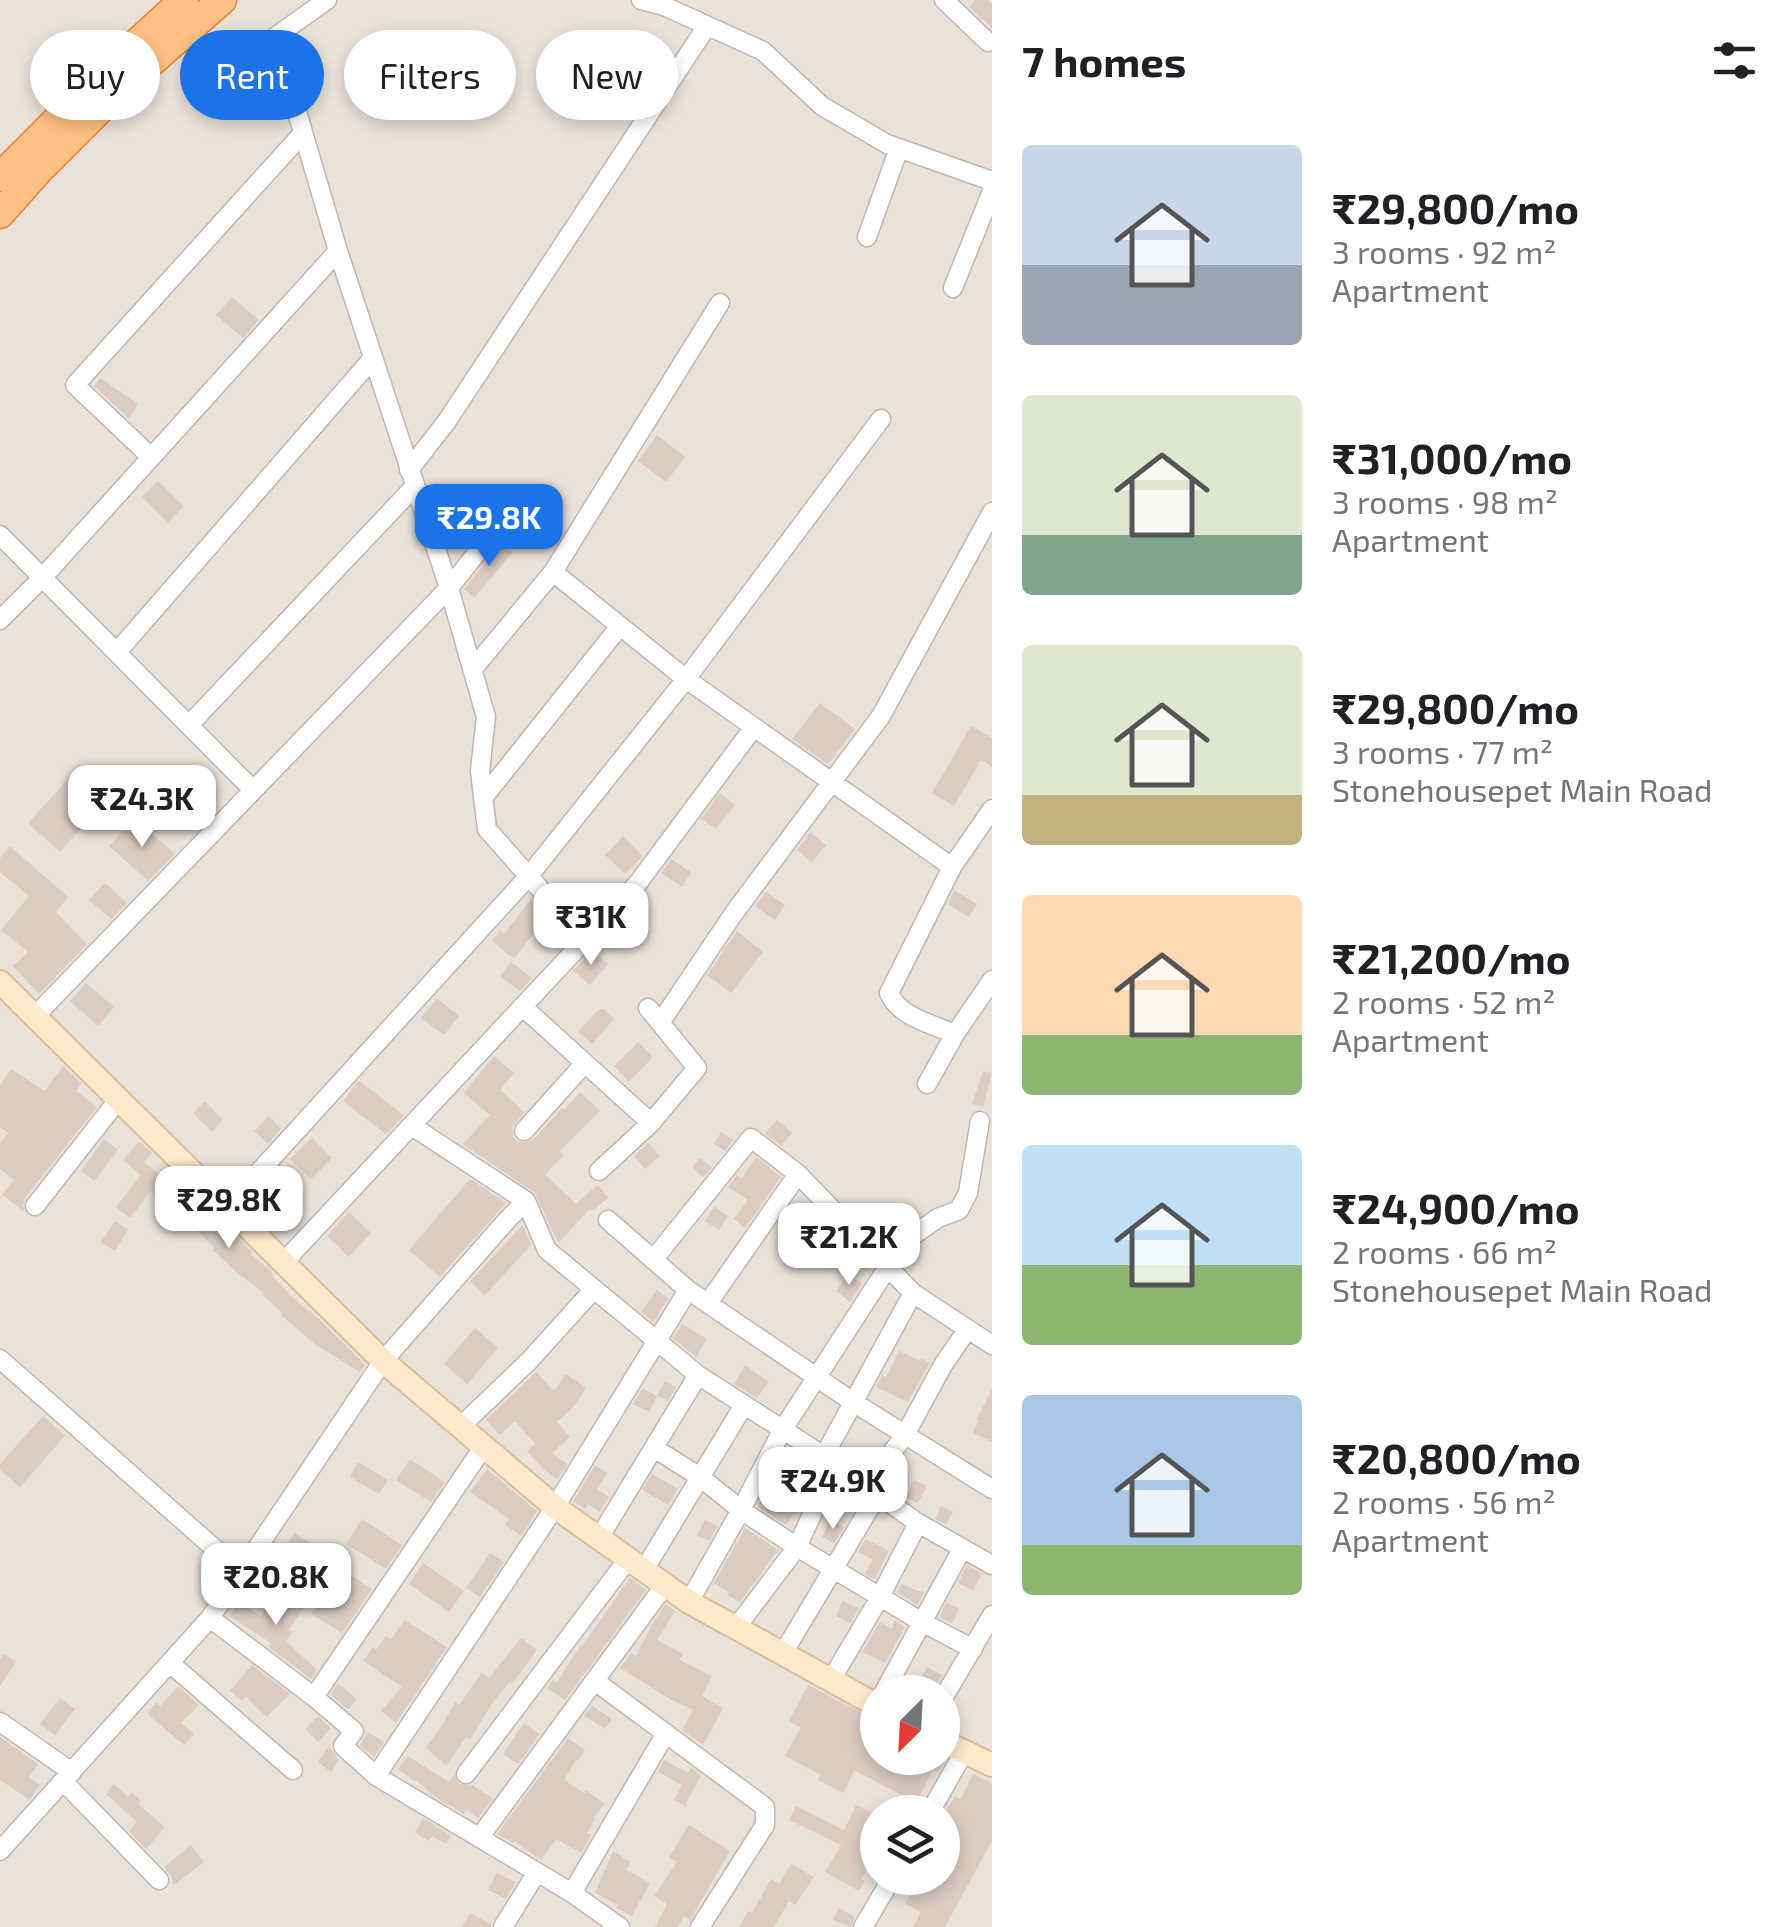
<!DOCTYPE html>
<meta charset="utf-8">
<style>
body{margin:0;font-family:"Exo 2",sans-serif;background:#f2f2f2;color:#202124;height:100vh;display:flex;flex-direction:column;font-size:38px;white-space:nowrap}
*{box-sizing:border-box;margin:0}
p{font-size:32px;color:#757577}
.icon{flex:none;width:55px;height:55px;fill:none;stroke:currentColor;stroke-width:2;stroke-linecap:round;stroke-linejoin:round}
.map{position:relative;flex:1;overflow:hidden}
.side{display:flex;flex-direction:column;background:#fff;width:800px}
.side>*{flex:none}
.top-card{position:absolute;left:30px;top:30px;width:810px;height:90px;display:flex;gap:20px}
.needle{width:65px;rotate:204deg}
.tools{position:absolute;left:860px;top:1675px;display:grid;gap:20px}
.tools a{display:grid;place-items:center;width:100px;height:100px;border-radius:50%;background:#fff;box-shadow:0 5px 15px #0003;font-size:50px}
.price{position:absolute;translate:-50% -85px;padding:0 22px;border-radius:20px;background:#fff;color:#222;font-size:32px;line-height:65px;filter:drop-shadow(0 2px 5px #0008)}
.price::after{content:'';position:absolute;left:50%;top:60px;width:30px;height:22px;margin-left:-15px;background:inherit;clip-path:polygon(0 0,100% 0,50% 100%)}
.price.on{background:#1a73e8;color:#fff}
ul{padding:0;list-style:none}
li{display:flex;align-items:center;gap:30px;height:250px;padding:0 30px}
li span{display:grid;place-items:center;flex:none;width:280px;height:200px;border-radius:10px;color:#555}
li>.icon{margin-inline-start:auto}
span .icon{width:120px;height:120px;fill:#fffc;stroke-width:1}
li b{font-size:42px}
h2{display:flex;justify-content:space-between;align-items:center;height:120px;padding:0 30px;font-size:42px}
.pill{padding:0 35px;border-radius:45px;background:#fff;box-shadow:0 5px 15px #0003;font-size:35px;line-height:90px}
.pill.on{background:#1a73e8;color:#fff}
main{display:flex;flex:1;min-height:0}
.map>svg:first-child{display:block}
.residential{fill:#eae1d8;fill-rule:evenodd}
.building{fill:#dbccc2}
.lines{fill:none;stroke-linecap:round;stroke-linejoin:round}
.minor-casing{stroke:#c2b6ac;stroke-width:21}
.secondary-casing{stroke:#dabd9b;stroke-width:26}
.trunk-casing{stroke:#e48336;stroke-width:31}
.minor{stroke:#fff;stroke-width:18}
.secondary{stroke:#ffe9cb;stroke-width:22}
.trunk{stroke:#ffc083;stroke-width:28}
</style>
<main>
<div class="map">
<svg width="992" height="1927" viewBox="0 0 992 1927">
<rect width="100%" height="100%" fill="#f5f0ea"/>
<path class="residential" d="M0 0H992V1927H0ZM878 1692H942V1758H878ZM878 1812H942V1878H878Z"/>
<path class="building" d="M975 0H988L992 3V28L969 7Z
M232 297 259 320 243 338 216 315Z
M100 378 138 404 129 419 94 386Z
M657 435 685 457 666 482 638 461Z
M158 481 184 506 168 522 142 497Z
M461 490 468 512 454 516 447 494Z
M499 540 513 552 474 598 464 589 490 557 492 548Z
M820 703 855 729 828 764 792 739Z
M971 726 992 738V767L981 760 954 806 932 793Z
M77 769 109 798 60 852 28 823Z
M720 793 735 805 716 829 701 819Z
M134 818 175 854 148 881 109 846Z
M810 832 826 845 812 862 797 850Z
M623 836 643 856 625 874 605 855Z
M10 846 68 897 56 912 87 944 39 994 13 966 28 952 1 930 29 896 0 872V858Z
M671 859 691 872 682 887 661 873Z
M105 883 127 903 111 919 89 900Z
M954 890 977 904 969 917 948 904Z
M766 892 785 905 775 920 755 906Z
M532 898 547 916 514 959 492 941 500 930 504 934Z
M737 931 763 952 731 993 707 975Z
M592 951 608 964 590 985 573 971Z
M511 962 532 978 520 991 500 976Z
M86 983 114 1007 98 1026 70 1001Z
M437 998 459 1016 444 1035 421 1018Z
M599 1009H604L614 1019 592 1044 578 1032Z
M638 1042 653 1057 629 1082 614 1066Z
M494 1056 514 1073 500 1090 524 1112 512 1128 513 1136 516 1141 522 1143 533 1140 562 1108 564 1110 580 1092 600 1111 560 1151 564 1155 545 1175 576 1204 598 1185 608 1198 592 1211 590 1209 558 1243 535 1193 463 1144 490 1115 464 1093Z
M63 1066 81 1083 76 1091 97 1107 25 1198 23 1205 24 1212 2 1194 14 1180 0 1169V1143L8 1133 0 1127V1085L11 1069 45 1091Z
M983 1071 992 1073 983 1107 972 1104Z
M359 1081 404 1115 386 1134 343 1101Z
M205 1101 223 1120 212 1132 193 1113Z
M269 1116 281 1129 268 1144 254 1131Z
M777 1120 792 1133 781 1146 765 1133Z
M721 1132 733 1140 725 1151 714 1144Z
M312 1138 332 1158 311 1179 290 1159Z
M104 1139 118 1150 94 1181 81 1171Z
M139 1141 152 1153 144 1162 164 1178 168 1174 192 1193 252 1252 251 1254 273 1273 272 1275 291 1296 321 1321 365 1365 360 1372 316 1345 281 1315 282 1313 262 1294 264 1293 235 1271 213 1250 215 1248 179 1214 177 1216 167 1208 168 1206 151 1191 130 1218 116 1207 141 1175 123 1160Z
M648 1143 660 1156 645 1169 634 1156Z
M756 1157 781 1177 745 1228 734 1219 748 1200 728 1187 737 1175 742 1178Z
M700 1158 712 1167 703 1177 692 1167Z
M470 1179 506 1203 440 1277 409 1250Z
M714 1206 728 1216 719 1230 705 1221Z
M349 1212 371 1233 349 1257 327 1236Z
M817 1216 831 1227 811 1253 809 1251 796 1267 781 1255 791 1242 795 1245Z
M115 1221 128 1230 115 1251 101 1242Z
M523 1225 531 1245 485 1295 470 1281Z
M848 1274 862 1284 850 1302 836 1291Z
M657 1290 668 1298 654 1322 641 1312Z
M682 1324 707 1339 696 1357 673 1338Z
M475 1328 498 1348 467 1384 444 1364Z
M899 1351 920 1361 921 1358 930 1363 908 1402 876 1387 882 1375 886 1377Z
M745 1365 769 1382 757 1398 734 1384Z
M536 1372 554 1391 566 1374 586 1388 574 1406 557 1422 570 1437 552 1453 567 1464 557 1479 542 1468 527 1451 535 1444 515 1421 500 1435 486 1420Z
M665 1381 676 1387 668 1401 657 1395Z
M643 1388 657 1396 649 1412 633 1404Z
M992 1389V1442L973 1433 979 1420 977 1419Z
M43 1416 65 1436 20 1487 0 1470V1464Z
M410 1459 445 1482 431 1502 396 1480Z
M358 1462 388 1480 379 1494 350 1477Z
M595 1465 607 1473 597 1489 609 1497 600 1512 588 1504 586 1509 573 1501Z
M487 1469 537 1511 521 1536 505 1525 509 1519 470 1492Z
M652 1474 678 1489 668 1505 642 1490Z
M795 1475 812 1483 798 1512 796 1511 786 1525 757 1506 767 1487 784 1496Z
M914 1480 927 1486 918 1503 905 1497Z
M941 1506 953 1511 946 1525 935 1519Z
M362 1519 402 1545 386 1569 346 1544Z
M705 1520 718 1526 709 1541 697 1535Z
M830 1520 844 1527 834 1543 822 1537Z
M745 1528 778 1550 740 1602 727 1595 729 1592 714 1583Z
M294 1533 340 1560 336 1566 372 1589 342 1633 311 1614 329 1584 281 1555Z
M866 1539 889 1551 875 1579 865 1574 873 1559 858 1552Z
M490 1553 504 1562 480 1597 466 1588Z
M423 1563 464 1591 449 1612 409 1584Z
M967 1565 982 1574 973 1590 958 1583Z
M630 1578 646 1590 565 1700 547 1688 553 1680 557 1682 581 1645 582 1646Z
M901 1584 924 1593 917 1605 897 1592Z
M277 1590 304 1606 289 1630 293 1632 286 1641 317 1670 311 1679 268 1646 271 1643 229 1616 239 1602 261 1616Z
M842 1601 859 1608 850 1623 836 1616Z
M947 1602 959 1609 952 1624 939 1617Z
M666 1604 675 1611 657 1640 683 1654 679 1660 712 1676 702 1696 723 1708 703 1745 682 1730 693 1710 670 1699 620 1668 631 1653 636 1656 653 1623Z
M405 1620 447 1647 396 1723 381 1711 402 1687 363 1661 373 1647 376 1650 386 1636 391 1639Z
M894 1620 905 1627 885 1663 862 1652 880 1622 892 1629Z
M521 1638 537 1650 512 1684 509 1682 491 1705 470 1740 466 1737 446 1766 426 1748 443 1724 455 1702 459 1705 482 1673 489 1678Z
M4 1654 16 1662 0 1686V1660Z
M252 1665 290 1694 267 1717 246 1697 242 1701 230 1691Z
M927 1667 942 1675 933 1690 919 1682Z
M338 1683 357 1699 348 1710 331 1695Z
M808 1685 878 1721V1758H883L912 1773 918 1761 912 1758 946 1759 938 1772 933 1770 916 1803 854 1770 844 1793 818 1780 821 1775 785 1756 801 1727 789 1721Z
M178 1686 199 1705 181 1723 194 1734 184 1745 147 1714 156 1702 160 1706Z
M60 1698 75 1709 55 1735 40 1724Z
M592 1706 612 1719 605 1729 584 1716Z
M318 1716 331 1728 318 1742 305 1729Z
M524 1723 540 1734 518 1764 503 1754Z
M368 1732 384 1742 374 1757 360 1745Z
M0 1737 38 1764 29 1777 40 1785 30 1800 0 1780Z
M568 1738 585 1750 578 1761 576 1760 564 1780 584 1793 586 1790 605 1804 593 1818 595 1819 587 1833 591 1835 581 1853 556 1839 541 1860 514 1841 513 1843 497 1834Z
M329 1746 339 1760 331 1772 318 1762Z
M408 1756 449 1782 454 1775 459 1784 472 1785 493 1798 478 1818 466 1810 464 1814 435 1797 416 1780 415 1782 398 1769Z
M664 1760 688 1773 691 1768 701 1775 685 1806 674 1800 682 1785 658 1772Z
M973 1774 992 1784V1841L945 1927H913L921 1912 905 1904 911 1892 914 1893 922 1878H942V1825L948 1815 945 1813 955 1796 961 1799Z
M114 1784 128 1797 132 1793 141 1801 138 1804 165 1827 146 1849 129 1831 137 1822 106 1794Z
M856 1805 878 1815V1862L873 1860 861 1879 865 1881 859 1891 825 1872 841 1845 789 1820 796 1806 844 1830Z
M423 1818 451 1836 446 1844 432 1836 429 1841 415 1833Z
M689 1825 730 1851 690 1920 684 1916 678 1927H655L667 1904 654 1896 677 1862 669 1857Z
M191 1845 204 1862 174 1885 171 1876 164 1867Z
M613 1851 631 1862 626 1870 650 1883 632 1916 616 1908 618 1905 595 1893Z
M791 1864 814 1877 795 1905 789 1901 774 1927H739L748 1911 752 1913 771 1879 779 1884Z
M497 1873 516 1882 506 1899 488 1890Z
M839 1908 855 1917 851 1927 833 1920Z
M470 1913 491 1924V1927H462Z"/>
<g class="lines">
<g class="minor-casing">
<path id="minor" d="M327 0 275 37 338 251 449 588 486 717 480 771 487 829 585 940
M641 0 664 6 763 51 822 106 887 144 992 181
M944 0 988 42
M867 237 899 148
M953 288 992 191
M151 457 75 385 303 133
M409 470 447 421 707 26
M0 535 253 790
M553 572 686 679 952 867
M0 620 43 577 338 251
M117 652 373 358
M472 670 553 572 720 303
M189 725 415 486
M483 798 620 626
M523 1007 651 1123
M35 1016 449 588 480 549
M660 1023 734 913 881 716 992 512
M955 1034C932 1024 899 1017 889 993L952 867 992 809
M927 1084 955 1034 992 980
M412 1126 526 1201 547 1250 698 1375 824 1456 918 1523 992 1565
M524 1131 585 1063
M599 1171 651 1123 697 1068 648 1008
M35 1206 118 1100
M227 1207 528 877 686 679 881 419
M608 1220 688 1290 853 1402 992 1489
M653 1260 751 1138 798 1174 913 1293 992 1345
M283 1263 638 883 754 727
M708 1303 798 1174
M0 1359 241 1572
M461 1426 529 1361 594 1289
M654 1448 700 1477 741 1510 797 1547 922 1622 973 1649
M824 1456 913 1293
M867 1485 905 1435 943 1365 967 1330
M599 1538 698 1375
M644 1570 744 1405
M689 1602 741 1510 783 1429 888 1267 912 1236 938 1218 959 1210 968 1193 980 1121
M210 1618 314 1697 354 1731 343 1746 376 1776 572 1893 620 1927
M735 1629 797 1547 835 1464
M782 1655 878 1494
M170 1663 293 1770
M831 1680 880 1597 918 1523
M595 1681 765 1807V1825L700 1927
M884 1692 962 1549
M314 1697 484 1446
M942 1700 992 1615
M0 1722 72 1772
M466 1774 628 1559
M376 1776 555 1507 688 1290
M63 1781 159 1880
M930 1812 964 1752
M479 1838 665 1585
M0 1851 210 1618 383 1361 508 1219 526 1201
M572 1893 666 1733
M503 1927 537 1872
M863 1927 892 1878"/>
</g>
<g class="secondary-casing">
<path id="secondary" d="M0 982 383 1361 555 1507 689 1602 878 1706
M942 1741 992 1765"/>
</g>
<g class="trunk-casing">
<path id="trunk" d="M0 177 104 73 184 0
M0 214 39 170 117 92 222 0"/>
</g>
<use href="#minor" class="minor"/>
<use href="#secondary" class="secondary"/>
<use href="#trunk" class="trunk"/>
</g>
</svg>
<div class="tools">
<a><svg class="needle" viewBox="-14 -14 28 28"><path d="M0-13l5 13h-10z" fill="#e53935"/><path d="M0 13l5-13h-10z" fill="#757577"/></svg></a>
<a><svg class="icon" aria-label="layers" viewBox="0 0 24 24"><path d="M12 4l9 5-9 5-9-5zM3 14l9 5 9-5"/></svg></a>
</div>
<b class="price on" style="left:489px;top:569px">₹29.8K</b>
<b class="price" style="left:142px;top:850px">₹24.3K</b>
<b class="price" style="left:591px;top:968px">₹31K</b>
<b class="price" style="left:229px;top:1251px">₹29.8K</b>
<b class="price" style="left:849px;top:1288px">₹21.2K</b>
<b class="price" style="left:833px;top:1532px">₹24.9K</b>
<b class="price" style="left:276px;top:1628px">₹20.8K</b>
<div class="top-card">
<a class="pill">Buy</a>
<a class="pill on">Rent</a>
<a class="pill">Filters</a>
<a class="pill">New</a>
</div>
</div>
<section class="side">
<h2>7 homes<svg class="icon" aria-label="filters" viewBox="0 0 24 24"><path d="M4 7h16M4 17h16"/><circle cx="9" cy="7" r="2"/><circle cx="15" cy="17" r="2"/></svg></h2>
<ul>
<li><span style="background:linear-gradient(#c9d6e8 60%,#9aa5b1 0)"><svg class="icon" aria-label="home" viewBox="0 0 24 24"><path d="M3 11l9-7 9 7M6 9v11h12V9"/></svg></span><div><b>₹29,800/mo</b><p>3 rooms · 92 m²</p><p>Apartment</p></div></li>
<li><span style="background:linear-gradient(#dfe7d0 70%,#7fa58c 0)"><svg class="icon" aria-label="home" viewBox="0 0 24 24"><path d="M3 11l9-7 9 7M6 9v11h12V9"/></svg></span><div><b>₹31,000/mo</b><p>3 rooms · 98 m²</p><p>Apartment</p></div></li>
<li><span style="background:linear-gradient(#dfe7d0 75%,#c2b280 0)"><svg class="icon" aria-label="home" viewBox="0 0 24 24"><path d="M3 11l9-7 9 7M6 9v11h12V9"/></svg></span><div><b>₹29,800/mo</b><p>3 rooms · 77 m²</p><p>Stonehousepet Main Road</p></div></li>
<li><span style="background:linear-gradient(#ffd9b3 70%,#8fb573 0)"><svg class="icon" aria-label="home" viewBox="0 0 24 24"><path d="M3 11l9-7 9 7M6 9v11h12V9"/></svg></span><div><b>₹21,200/mo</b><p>2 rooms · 52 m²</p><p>Apartment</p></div></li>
<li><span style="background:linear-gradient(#bfe0f5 60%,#8fb573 0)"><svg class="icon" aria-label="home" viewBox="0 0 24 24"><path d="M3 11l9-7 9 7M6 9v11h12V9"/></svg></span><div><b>₹24,900/mo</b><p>2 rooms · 66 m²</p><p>Stonehousepet Main Road</p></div></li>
<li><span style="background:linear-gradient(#a9c7e8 75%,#8fb573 0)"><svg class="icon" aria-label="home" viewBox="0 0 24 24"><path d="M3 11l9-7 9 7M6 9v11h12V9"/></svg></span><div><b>₹20,800/mo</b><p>2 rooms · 56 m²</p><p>Apartment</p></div></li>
</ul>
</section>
</main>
